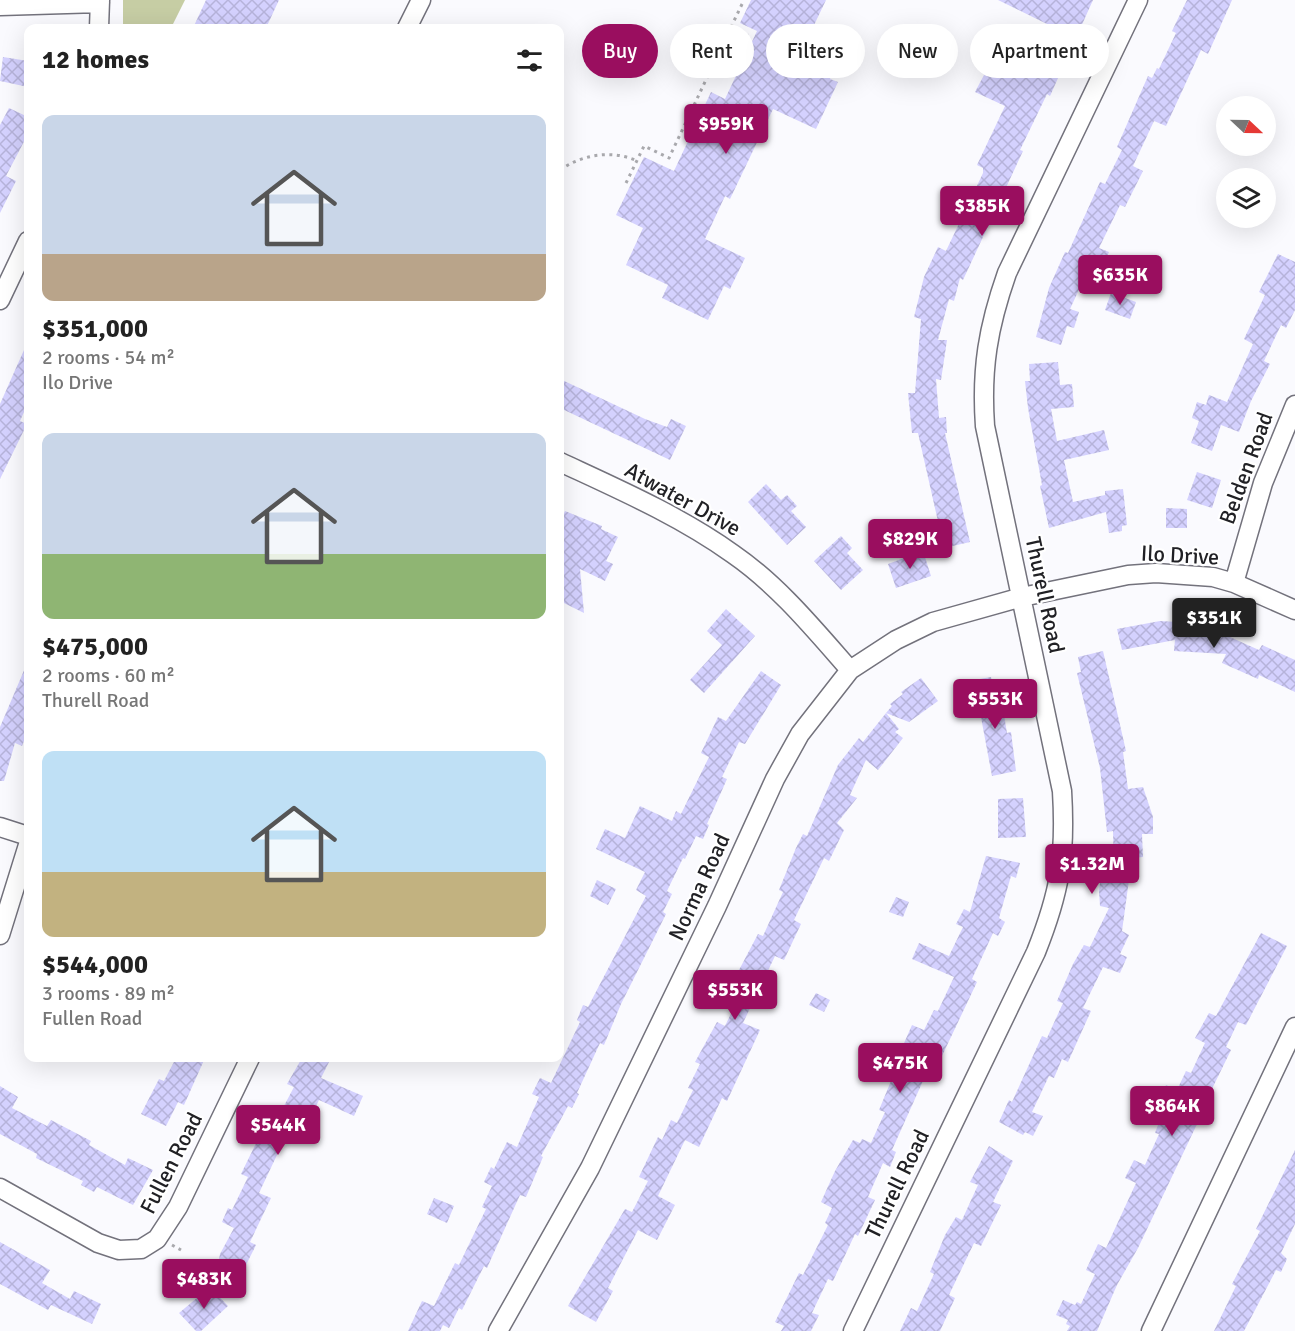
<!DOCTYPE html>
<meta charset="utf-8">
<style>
body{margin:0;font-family:Signika,sans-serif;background:#f2f2f2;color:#222;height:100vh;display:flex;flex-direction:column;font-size:22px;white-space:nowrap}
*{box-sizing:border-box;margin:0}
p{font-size:20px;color:#767676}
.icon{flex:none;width:33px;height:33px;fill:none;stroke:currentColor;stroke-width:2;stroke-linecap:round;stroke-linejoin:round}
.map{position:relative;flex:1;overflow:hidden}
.sheet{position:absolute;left:24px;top:24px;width:540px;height:1038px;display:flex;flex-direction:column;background:#fff;border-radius:12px;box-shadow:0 6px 24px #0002}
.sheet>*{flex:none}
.banner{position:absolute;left:582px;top:24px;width:570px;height:54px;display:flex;gap:12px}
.needle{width:39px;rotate:112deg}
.fabs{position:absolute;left:1216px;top:96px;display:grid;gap:12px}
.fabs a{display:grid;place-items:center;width:60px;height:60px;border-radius:50%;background:#fff;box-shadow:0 6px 24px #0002;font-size:30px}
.price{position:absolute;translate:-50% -51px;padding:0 14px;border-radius:6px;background:#9a0e5f;color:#fff;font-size:20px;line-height:39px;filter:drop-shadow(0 2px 3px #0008)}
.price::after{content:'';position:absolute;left:50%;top:36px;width:18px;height:14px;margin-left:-9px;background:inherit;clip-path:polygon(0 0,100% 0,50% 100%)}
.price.active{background:#222;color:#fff}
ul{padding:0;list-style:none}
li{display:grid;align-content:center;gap:12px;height:318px;padding:0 18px}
li span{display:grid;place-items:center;height:186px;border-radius:12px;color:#555}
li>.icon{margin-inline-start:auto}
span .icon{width:108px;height:108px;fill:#fffc;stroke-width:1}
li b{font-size:26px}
h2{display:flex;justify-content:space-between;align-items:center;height:72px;padding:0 18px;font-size:26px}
.chip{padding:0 21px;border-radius:27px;background:#fff;box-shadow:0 6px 24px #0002;font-size:21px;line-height:54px}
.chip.active{background:#9a0e5f;color:#fff}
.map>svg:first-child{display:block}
.park{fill:#c6cda4}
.building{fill:url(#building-cross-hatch)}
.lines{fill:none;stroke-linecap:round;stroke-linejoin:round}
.minor-casing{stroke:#73727c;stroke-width:21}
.path{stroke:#a9a9ad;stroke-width:3;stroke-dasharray:3 4.5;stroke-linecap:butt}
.minor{stroke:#fff;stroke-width:18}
.labels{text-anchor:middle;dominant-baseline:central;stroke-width:4.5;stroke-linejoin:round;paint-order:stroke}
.street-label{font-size:22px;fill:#212125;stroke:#fff}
</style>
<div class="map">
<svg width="1295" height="1331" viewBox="0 0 1295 1331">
<defs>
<pattern id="building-cross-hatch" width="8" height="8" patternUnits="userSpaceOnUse" patternTransform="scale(1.5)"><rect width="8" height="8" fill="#d4d1fe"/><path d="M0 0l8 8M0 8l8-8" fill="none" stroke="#b6b3da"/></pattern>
</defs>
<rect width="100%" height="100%" fill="#fafafe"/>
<path class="park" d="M123 0H185L171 28H123Z"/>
<path class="building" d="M206 0H279L266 28H193Z
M751 0H826L806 42 840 58 830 79 838 82 816 129 773 109 730 199 725 196 705 239 745 258 730 289 724 286 708 320 662 298 668 285 626 265 643 228 616 215 644 157 674 171 711 92 725 99 757 31 740 23Z
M998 0H1093L1050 96 1047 94 1020 150 1023 151 963 280 960 278 954 301 949 299 938 340H947L941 380 936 379 939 418 946 417 947 433H945L970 542 944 548 918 433H912L908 393H915L921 319 914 317 924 277 938 247 946 251 983 173V168L977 165 1005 106 975 92 984 75 988 76 993 65 1021 78 1047 24Z
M1187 0H1232L1208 54 1201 50 1166 126 1154 121 1133 166 1143 171 1125 207 1120 205 1099 248 1109 252 1095 284 1084 279 1070 309 1079 312 1074 328 1067 326 1061 345 1036 337 1049 288 1065 252 1068 253 1100 182 1105 184 1122 150 1117 147 1148 76 1152 78 1157 68 1159 69 1176 33 1172 31Z
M3 57 28 61V87L0 81Z
M9 108 28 117V134L6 176 16 181 0 213V125Z
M1278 254 1295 262V310L1286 328 1281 325 1264 361 1270 364 1251 401 1239 432 1221 425 1212 451 1191 443 1199 421 1192 418 1197 402 1206 405 1209 395 1227 402 1253 344 1244 339 1265 295 1259 292Z
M1111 293 1136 302 1130 319 1105 310Z
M28 341V403L20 421 27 424 0 479V404Z
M1058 362 1060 385 1072 384 1074 407 1051 409 1057 441 1104 430 1109 450 1064 460 1073 502 1105 495V491L1123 489 1127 525 1122 526V531L1109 533 1106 512 1049 528 1040 486 1042 485 1028 408 1025 381H1030L1029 364Z
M560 379 645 419 667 427 671 419 686 426 670 460 560 408Z
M1197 472 1221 480 1212 508 1187 500Z
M766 484 781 500 787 495 797 506 791 511 806 527 787 545 748 502Z
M1166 508 1187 509V528H1166Z
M565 511 602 526 601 529 618 537 606 561 613 564 605 581 580 569 584 613 560 601V522Z
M841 536 852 548 847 553 863 570 841 590 814 561Z
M923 551 931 576 896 588 888 564Z
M726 609 755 636 704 693 690 680 722 645 707 631Z
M1160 621 1213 624 1212 629 1259 650 1262 645 1295 660V692L1259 675 1258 679 1222 663 1226 654 1174 651 1175 640 1122 650 1117 629Z
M1103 651 1126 751 1123 752 1128 789 1143 787 1153 817V834H1142L1143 857 1132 858 1122 931 1129 935 1120 954 1127 957 1120 973 1103 967 1083 1008 1091 1011 1068 1062 1062 1059 1054 1078 1049 1076 1032 1112 1043 1116 1033 1136 1025 1132 1023 1135 999 1122 1009 1100 1012 1102 1042 1036 1047 1038 1063 1003 1057 1001 1073 964 1084 945 1090 947 1109 908 1100 906 1099 891 1102 868 1114 870 1113 831 1107 832 1100 768 1077 673 1081 672 1078 657Z
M28 661V731L22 746 15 743 4 781H0V727Z
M761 671 781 685 745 744 739 742 722 777 727 779 707 824 709 825 703 839 696 836 685 859 683 858 667 891 672 894 663 912 666 914 621 1004 604 1045 600 1043 577 1093 579 1094 572 1108 568 1106 541 1156 543 1157 526 1197 520 1195 487 1268 484 1266 462 1310 459 1308 449 1328 443 1325 440 1331H408L422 1301 434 1306 455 1263 459 1265 486 1209 482 1207 492 1186 484 1182 491 1167 494 1169 507 1142 517 1147 539 1097 532 1094 540 1078 551 1083 580 1022 577 1020 583 1005 588 1007 646 896 636 890 645 872 596 849 605 829 625 838 640 806 672 821 676 811 681 814 709 757 701 753 718 717 726 721Z
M991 677 996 704 1002 703 1007 733 1011 732 1016 771 992 776 974 680Z
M921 678 938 701 909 722 886 713 892 706 890 704 903 694 901 692Z
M886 713 899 729 895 732 903 738 878 770 866 760 850 795 857 798 837 823 844 830 829 861 824 858 794 920 801 924 784 960 775 956 743 1023 760 1030 727 1101 722 1098 699 1147 685 1140 658 1196 675 1205 657 1240 638 1230 608 1288 613 1291 596 1322 568 1306 625 1209 632 1212 648 1181 639 1177 658 1137 662 1140 671 1120 677 1123 693 1090 688 1088 700 1064 695 1062 717 1022 725 1026 740 995 729 989 758 934 763 936 783 892 779 890 796 848 803 834 807 836 838 765 859 738 863 742Z
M1023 798 1026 837 998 838V799Z
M986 856 1020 863 1016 878 1011 876 999 918 1005 922 998 936 993 933 972 979 977 982 933 1075 927 1072 892 1150 896 1152 890 1167 883 1163 868 1197 875 1200 858 1236 855 1234 833 1281 828 1279 812 1313 819 1315 811 1331H781L784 1326 775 1322 799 1273 803 1275 828 1225 825 1223 832 1208 821 1202 835 1171 853 1140 860 1143 862 1139 871 1143 885 1112 879 1110 896 1069 881 1062 889 1045 901 1050 912 1025 924 1030 934 1010 938 1011 954 977 912 959 919 943 949 956 963 927 956 924 964 909 970 912Z
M597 880 616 889 608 905 590 896Z
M896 897 909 902 903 917 889 912Z
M1261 933 1287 946 1246 1025 1238 1022 1226 1047 1231 1050 1209 1095 1206 1094 1194 1120 1198 1122 1138 1248 1117 1285 1097 1331H1067L1070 1326 1066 1324 1068 1320 1056 1315 1063 1300 1075 1305 1077 1302 1081 1304 1095 1274 1086 1270 1098 1244 1106 1248 1136 1183 1125 1178 1134 1160 1145 1165 1159 1134 1155 1133 1158 1125 1156 1124 1164 1106 1158 1103 1166 1085 1177 1090 1186 1071 1191 1073 1205 1043 1195 1038 1209 1013 1216 1016Z
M816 993 830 1000 824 1012 809 1005Z
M176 1058H205L184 1105 178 1102 166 1126 141 1114 159 1079 164 1081Z
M302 1058H331L321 1078 363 1096 354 1116 319 1100 297 1144 285 1138 259 1193 271 1198 250 1242 256 1245 238 1281 217 1270 220 1254 234 1228 222 1222 228 1208 232 1210 248 1177 241 1174 259 1137 261 1138 271 1118 276 1121 294 1087 287 1084Z
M0 1086 18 1097 12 1108 47 1126 51 1120 91 1141 89 1145 125 1165 128 1158 153 1170 133 1205 97 1187 94 1192 81 1185 83 1181 36 1158 37 1154 0 1134Z
M989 1146 1013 1161 993 1202 1001 1205 981 1246 974 1243 949 1295 955 1298 940 1331H900L911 1308 917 1311 934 1274 930 1272 945 1235 956 1217 962 1220 978 1185 970 1182Z
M1295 1150V1224L1281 1253 1287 1259 1281 1272 1276 1270 1244 1331H1214L1236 1286 1232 1284 1260 1231 1256 1229Z
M434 1198 454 1206 447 1223 427 1214Z
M0 1242 50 1270 42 1283 70 1299 74 1291 101 1304 92 1324 51 1305 48 1310 0 1284Z
M210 1287 228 1306 201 1331H196L179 1313Z"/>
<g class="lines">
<g class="minor-casing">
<path id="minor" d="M0 6 100 3
M99 28 100 0
M407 28 421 0
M0 300 28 241
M560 462C618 489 680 516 733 554 778 585 814 629 850 670
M1234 583 1263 483 1295 405
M0 827 28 836
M0 935 28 845
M0 1188 98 1243 119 1250 141 1249 157 1239 178 1207 250 1058
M498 1331 590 1168 717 906 775 779 800 734 850 670 896 640 933 622 1022 597 1128 575 1156 573 1213 577 1234 583 1295 610
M853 1331 1036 952C1060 892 1066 856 1062 791L985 426C981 369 988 327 1007 273L1138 0
M1151 1331 1295 1027"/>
</g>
<path class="path" d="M731 27 744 0
M560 170C581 155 612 149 637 161
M626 183 644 146 669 158 731 27 748 35
M172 1245 181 1250"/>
<use href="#minor" class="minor"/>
</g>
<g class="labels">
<g class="street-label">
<text transform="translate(1246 468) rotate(-70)">Belden Road</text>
<text transform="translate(683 499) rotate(29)">Atwater Drive</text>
<text transform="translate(1180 555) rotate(3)">Ilo Drive</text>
<text transform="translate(1045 595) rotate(78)">Thurell Road</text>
<text transform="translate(699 887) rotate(-65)">Norma Road</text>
<text transform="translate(171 1163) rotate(-63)">Fullen Road</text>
<text transform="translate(897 1184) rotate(-64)">Thurell Road</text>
</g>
</g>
</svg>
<div class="fabs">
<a><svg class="needle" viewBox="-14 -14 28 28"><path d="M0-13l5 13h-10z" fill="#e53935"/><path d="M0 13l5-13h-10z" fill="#767676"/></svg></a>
<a><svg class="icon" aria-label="layers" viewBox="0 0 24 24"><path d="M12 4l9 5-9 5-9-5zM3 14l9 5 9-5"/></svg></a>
</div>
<b class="price" style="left:726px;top:155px">$959K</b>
<b class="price" style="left:982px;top:237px">$385K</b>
<b class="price" style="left:1120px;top:306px">$635K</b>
<b class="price" style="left:910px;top:570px">$829K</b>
<b class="price active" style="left:1214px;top:649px">$351K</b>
<b class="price" style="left:995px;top:730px">$553K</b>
<b class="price" style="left:1092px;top:895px">$1.32M</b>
<b class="price" style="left:735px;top:1021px">$553K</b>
<b class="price" style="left:900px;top:1094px">$475K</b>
<b class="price" style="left:1172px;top:1137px">$864K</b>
<b class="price" style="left:278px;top:1156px">$544K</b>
<b class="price" style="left:204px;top:1310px">$483K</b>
<div class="banner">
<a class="chip active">Buy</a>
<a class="chip">Rent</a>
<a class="chip">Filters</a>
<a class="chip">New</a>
<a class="chip">Apartment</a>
</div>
<section class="sheet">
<h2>12 homes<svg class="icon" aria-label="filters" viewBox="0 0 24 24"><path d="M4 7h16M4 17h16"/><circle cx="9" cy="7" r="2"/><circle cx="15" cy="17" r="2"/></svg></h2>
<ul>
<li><span style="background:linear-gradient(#c9d6e8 75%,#b9a48a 0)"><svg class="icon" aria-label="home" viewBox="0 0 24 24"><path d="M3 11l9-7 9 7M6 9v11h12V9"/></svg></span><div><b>$351,000</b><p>2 rooms · 54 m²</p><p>Ilo Drive</p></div></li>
<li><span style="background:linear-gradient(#c9d6e8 65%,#8fb573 0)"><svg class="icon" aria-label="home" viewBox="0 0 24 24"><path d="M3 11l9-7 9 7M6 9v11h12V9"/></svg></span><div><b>$475,000</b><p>2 rooms · 60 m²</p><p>Thurell Road</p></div></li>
<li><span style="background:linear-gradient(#bfe0f5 65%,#c2b280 0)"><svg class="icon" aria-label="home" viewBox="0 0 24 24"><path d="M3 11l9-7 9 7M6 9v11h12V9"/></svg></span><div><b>$544,000</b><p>3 rooms · 89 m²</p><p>Fullen Road</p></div></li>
</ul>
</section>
</div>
